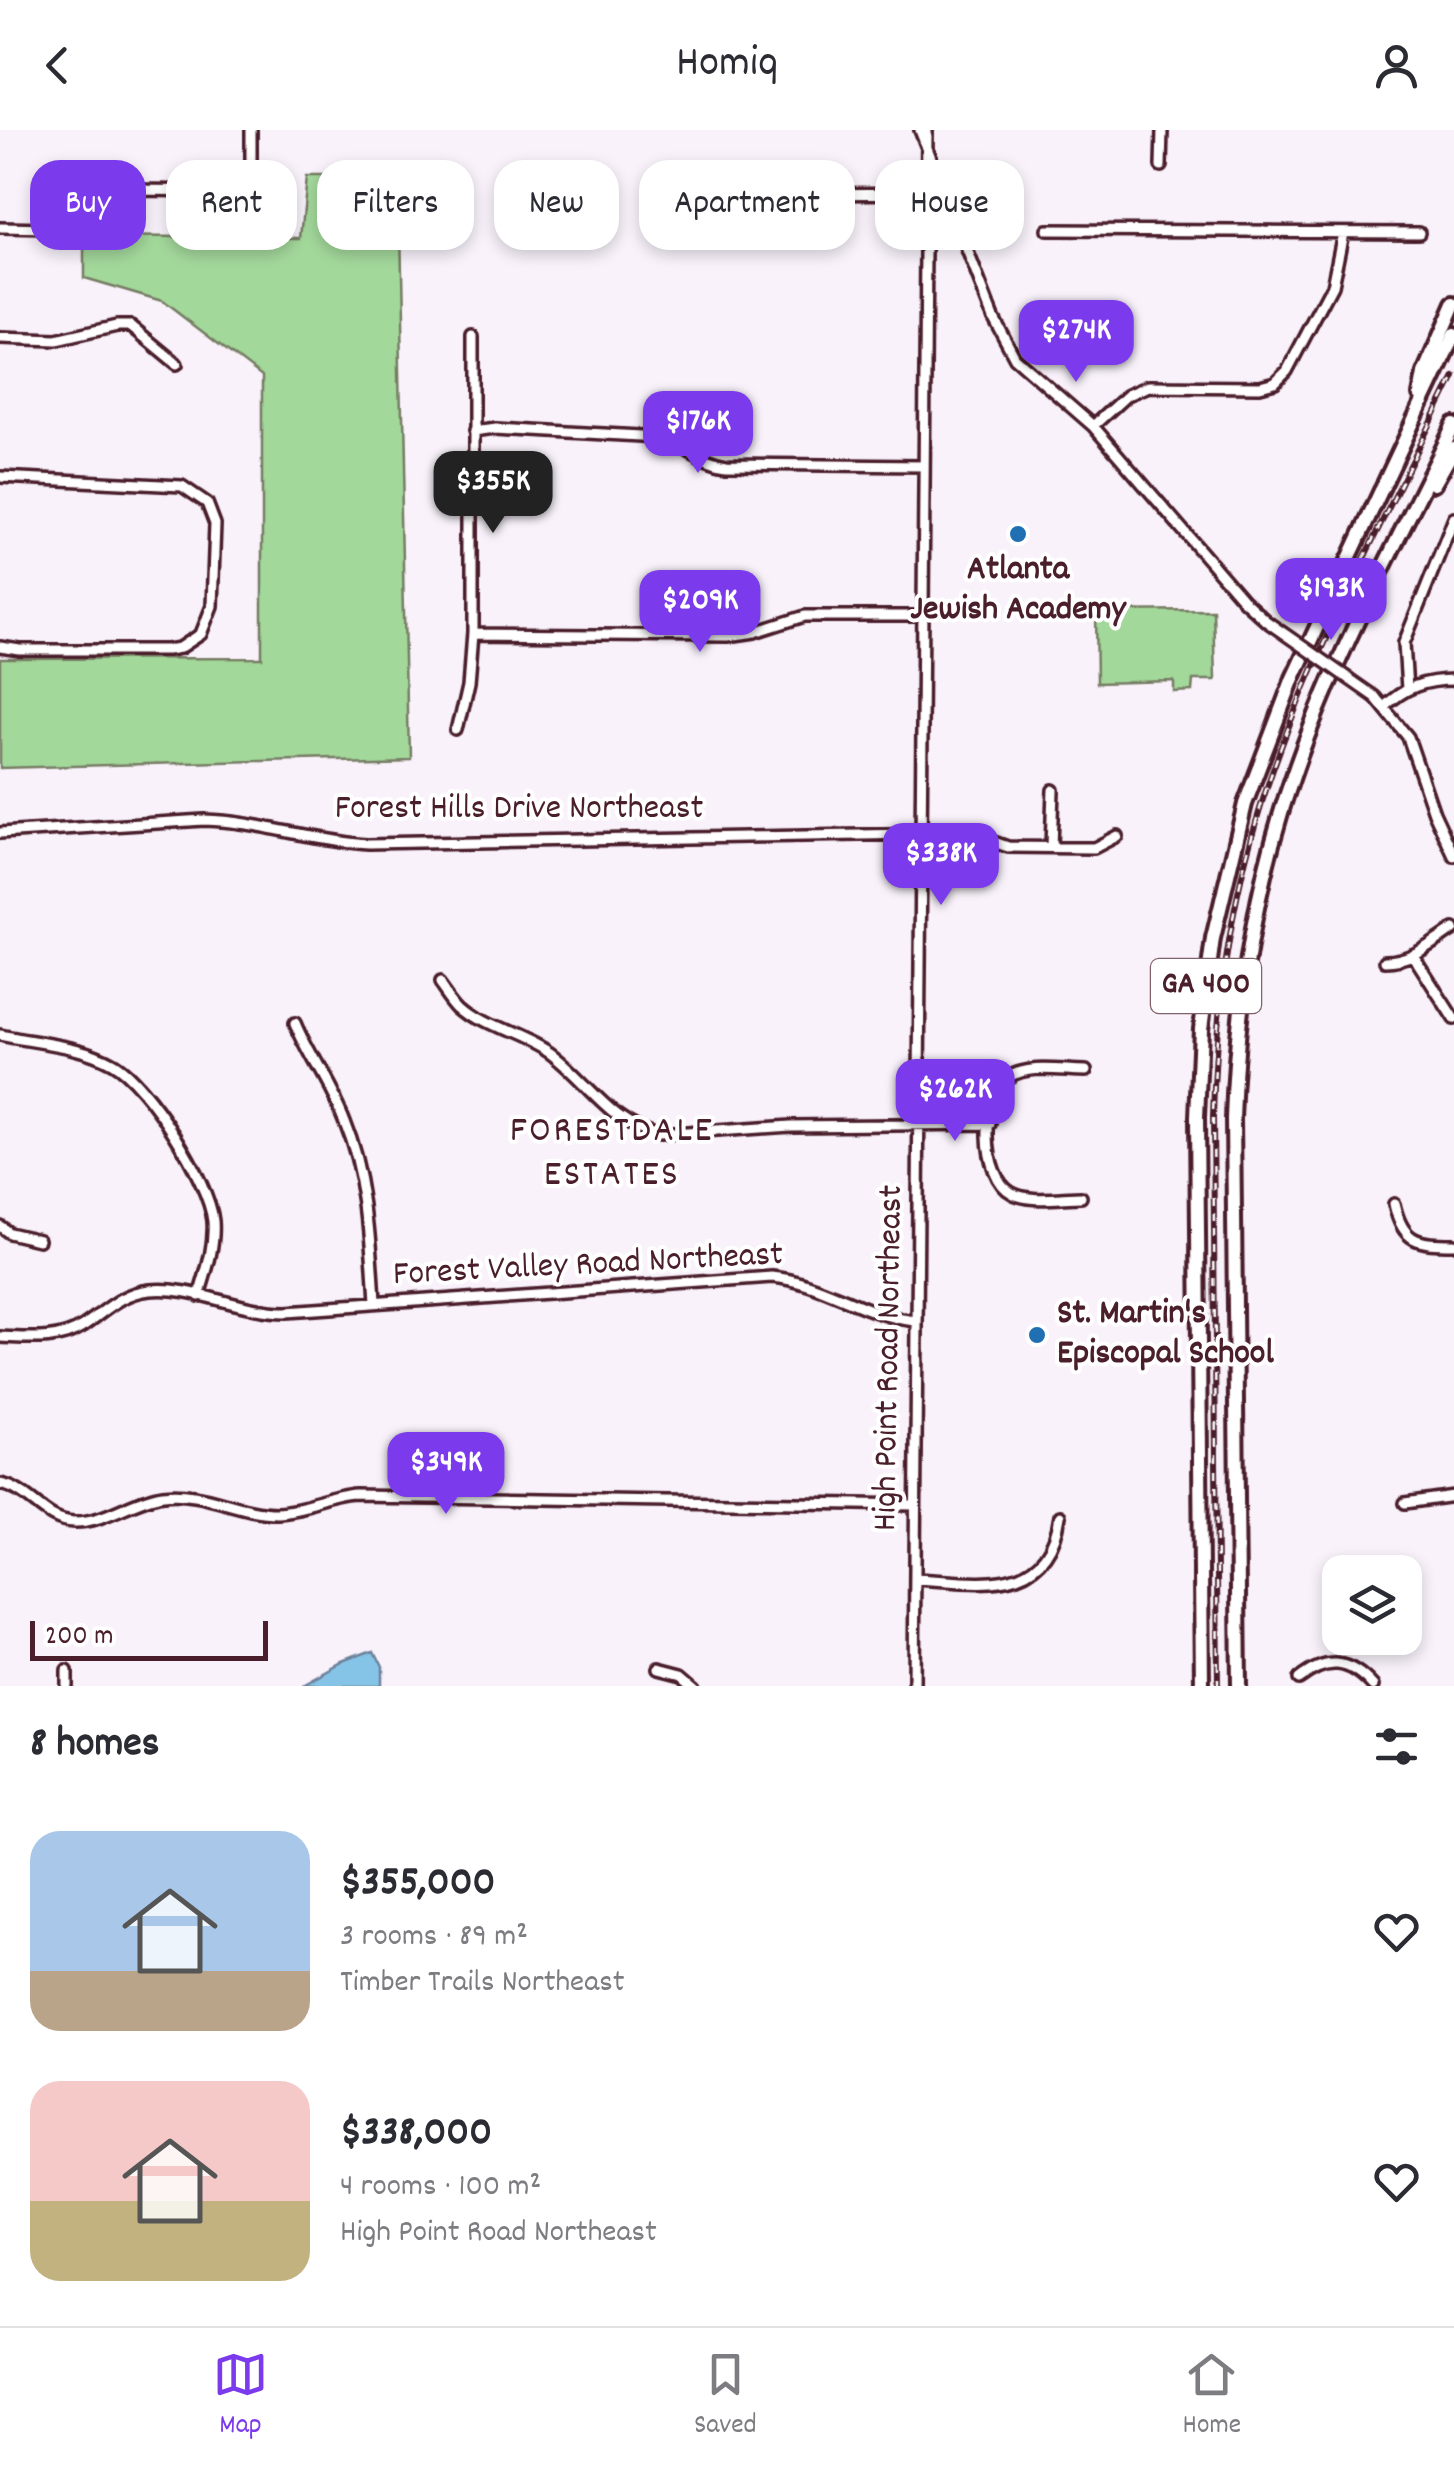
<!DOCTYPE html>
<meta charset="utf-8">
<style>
body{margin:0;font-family:Dekko,sans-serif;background:#f2f2f3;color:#2b2b33;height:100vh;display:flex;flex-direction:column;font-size:38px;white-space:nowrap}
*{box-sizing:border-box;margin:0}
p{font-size:32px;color:#7c7c81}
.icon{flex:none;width:55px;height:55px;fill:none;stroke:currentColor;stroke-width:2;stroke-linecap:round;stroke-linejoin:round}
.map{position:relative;height:1556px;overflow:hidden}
.details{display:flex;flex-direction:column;background:#fff;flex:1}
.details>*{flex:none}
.banner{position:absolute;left:30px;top:30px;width:1395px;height:90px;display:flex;gap:20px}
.tools{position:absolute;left:1322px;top:1425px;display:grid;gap:20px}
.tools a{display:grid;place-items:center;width:100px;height:100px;border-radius:20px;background:#fff;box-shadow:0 5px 15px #0003;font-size:50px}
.scale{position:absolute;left:30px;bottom:25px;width:238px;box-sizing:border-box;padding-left:10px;border:5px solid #4a1f2b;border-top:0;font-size:28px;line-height:35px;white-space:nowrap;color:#4a1f2b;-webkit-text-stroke:8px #fff;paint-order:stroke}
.price{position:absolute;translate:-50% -85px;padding:0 22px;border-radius:20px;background:#7c3aed;color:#fff;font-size:32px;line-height:65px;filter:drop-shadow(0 2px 5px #0008)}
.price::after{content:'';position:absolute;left:50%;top:60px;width:30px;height:22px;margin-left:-15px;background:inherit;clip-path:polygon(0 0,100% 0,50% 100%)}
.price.selected{background:#222;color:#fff}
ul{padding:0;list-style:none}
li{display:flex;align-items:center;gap:30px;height:250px;padding:0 30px}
li span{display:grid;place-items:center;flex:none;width:280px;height:200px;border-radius:30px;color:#555}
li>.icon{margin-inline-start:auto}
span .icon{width:120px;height:120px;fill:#fffc;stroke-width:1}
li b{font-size:42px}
h2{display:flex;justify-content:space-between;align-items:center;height:120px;padding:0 30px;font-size:42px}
.pill{padding:0 35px;border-radius:30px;background:#fff;box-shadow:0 5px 15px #0003;font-size:35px;line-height:90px}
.pill.selected{background:#7c3aed;color:#fff}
header{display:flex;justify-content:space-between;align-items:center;height:130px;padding:0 30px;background:#fff;font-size:45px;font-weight:600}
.menu{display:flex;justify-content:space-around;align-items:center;height:140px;border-top:2px solid #e1e1e2;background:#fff;font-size:28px;color:#7c7c81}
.menu a{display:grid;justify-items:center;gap:5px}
.menu .selected{color:#7c3aed}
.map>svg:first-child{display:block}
.green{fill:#a3d89b;stroke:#767c63;stroke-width:2.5}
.water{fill:#85c4e6;stroke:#6d829b;stroke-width:2.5}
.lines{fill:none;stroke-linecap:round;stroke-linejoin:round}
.minor-casing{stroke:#4a1f2b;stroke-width:16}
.highway-casing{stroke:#4a1f2b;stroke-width:20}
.minor{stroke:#fff;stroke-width:9}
.highway{stroke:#fff;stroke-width:12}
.rail-casing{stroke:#4a1f2b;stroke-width:6}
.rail{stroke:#fff;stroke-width:2.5;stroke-dasharray:8;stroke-linecap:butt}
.minor-bridge-casing{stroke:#4a1f2b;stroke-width:16;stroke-linecap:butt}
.minor-bridge{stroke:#fff;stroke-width:9}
.poi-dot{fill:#1f6fb2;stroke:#fff;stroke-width:4}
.labels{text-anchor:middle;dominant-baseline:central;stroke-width:8;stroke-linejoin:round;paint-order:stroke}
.shield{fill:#fff;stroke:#80626b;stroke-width:2.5}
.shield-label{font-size:32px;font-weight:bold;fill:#4a1f2b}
.poi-label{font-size:35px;font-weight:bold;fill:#4a1f2b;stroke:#fff}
.street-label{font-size:35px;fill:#4a1f2b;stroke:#fff}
.neighbourhood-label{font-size:38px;letter-spacing:2.5px;fill:#4a1f2b;stroke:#fff}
</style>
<header><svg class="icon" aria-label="back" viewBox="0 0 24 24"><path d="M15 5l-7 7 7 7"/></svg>Homiq<svg class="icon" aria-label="person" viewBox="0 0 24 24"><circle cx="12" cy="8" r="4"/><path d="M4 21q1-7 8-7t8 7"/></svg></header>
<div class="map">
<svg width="1454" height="1556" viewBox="0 0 1454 1556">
<rect width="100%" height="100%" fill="#f9f2fb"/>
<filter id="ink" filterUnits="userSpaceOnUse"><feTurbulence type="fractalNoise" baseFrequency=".01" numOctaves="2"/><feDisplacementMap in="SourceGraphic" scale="20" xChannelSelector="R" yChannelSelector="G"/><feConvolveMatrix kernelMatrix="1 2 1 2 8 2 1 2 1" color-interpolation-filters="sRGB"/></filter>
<g filter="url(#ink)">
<path class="green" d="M307 48H397L409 627 0 638V529L262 528V247L162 171 84 148V106L301 108Z
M1213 480 1215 550H1193L1192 561 1174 562V551L1097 553 1096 481Z"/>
<path class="water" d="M372 1523 379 1537V1556H304L344 1534Z"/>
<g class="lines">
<g class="minor-casing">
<path id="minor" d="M920 0 993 187 1015 228 1093 296 1244 471 1266 491
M1161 36 1162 0
M251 51V0
M232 61 238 70 254 72 259 66 258 58 251 51
M806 64 934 63 944 73
M0 98 52 99 87 76 126 60 232 61 251 51
M1047 100 1419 102
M0 208 56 210 117 196H131L177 234
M1093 296 1127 265 1148 256 1260 257 1275 253 1287 241 1332 156 1343 102
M472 301 495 298 658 307C683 312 701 331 727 334L924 336
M0 347 182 356 207 373 215 394 212 476 201 504 180 518 168 520H20L0 517
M473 504 728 506 755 502 805 486H923
M1407 559 1404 513 1454 388
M1375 567 1408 607 1434 683 1454 726
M1384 577C1405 557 1425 550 1454 550
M458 600 469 552 473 504V207
M0 703 204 690C259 691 311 711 366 714L968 703 1008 717 1094 718 1117 706
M1051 717 1053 660
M1413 825 1454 889
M1385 831C1412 831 1432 813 1454 799
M443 850C449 858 455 868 462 875 486 897 523 904 550 923 588 951 610 994 659 1005L791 996 990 994
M295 893C309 927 331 956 344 991 368 1050 370 1111 374 1175
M0 905C36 913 80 915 112 933 147 952 209 1051 213 1091 215 1117 206 1142 199 1166
M1081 1067C1061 1067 1030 1073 1012 1063 981 1047 980 965 1009 947 1030 934 1062 941 1086 941
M1394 1074C1403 1113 1418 1114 1454 1114
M0 1096 9 1103 39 1110
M0 1207C28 1208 58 1212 83 1196 106 1181 121 1163 150 1160 191 1155 240 1182 287 1182L772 1147C824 1152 865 1187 917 1191
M0 1354C30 1359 43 1391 74 1392 104 1393 133 1369 163 1365 203 1360 238 1383 277 1383 306 1382 332 1368 361 1366L915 1375
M1405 1373 1454 1366
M915 1449C979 1452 1048 1469 1060 1386
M659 1538 682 1544 696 1556
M67 1541V1556
M1299 1549C1327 1527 1349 1529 1373 1556
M914 1556 927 0"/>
</g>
<g class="highway-casing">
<path id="highway" d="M1420 265 1424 243 1454 174
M1434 354 1454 319
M1202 1556 1197 987 1201 899 1213 808 1245 674 1293 548 1454 205
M1239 1556 1233 989C1237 872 1254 757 1293 646 1334 525 1399 410 1454 295"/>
</g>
<use href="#minor" class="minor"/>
<use href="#highway" class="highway"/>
<g class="rail-casing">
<path id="rail" d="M1218 1556 1213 987C1215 899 1225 811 1247 725 1288 562 1381 398 1454 246"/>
</g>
<use href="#rail" class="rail"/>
<g class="minor-bridge-casing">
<path id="minor-bridge" d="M1266 491 1375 567"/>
</g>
<use href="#minor-bridge" class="minor-bridge"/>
</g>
</g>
<g class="poi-dot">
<circle cx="1018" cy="404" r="10"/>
<circle cx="1037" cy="1205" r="10"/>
</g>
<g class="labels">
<rect class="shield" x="1151" y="829" width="110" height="54" rx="8"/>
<g class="shield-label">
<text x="1206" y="856">GA 400</text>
</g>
<g class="poi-label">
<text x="1018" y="441">Atlanta<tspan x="1018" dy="40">Jewish Academy</tspan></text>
<text x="1057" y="1185" text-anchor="start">St. Martin's<tspan x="1057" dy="40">Episcopal School</tspan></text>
</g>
<g class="street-label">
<text x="519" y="680">Forest Hills Drive Northeast</text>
<text transform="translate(588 1136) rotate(-3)">Forest Valley Road Northeast</text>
<text transform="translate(890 1228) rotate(-89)">High Point Road Northeast</text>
</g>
<g class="neighbourhood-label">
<text x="612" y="1002">FORESTDALE<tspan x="612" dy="44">ESTATES</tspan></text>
</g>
</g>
</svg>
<div class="tools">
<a><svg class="icon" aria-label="layers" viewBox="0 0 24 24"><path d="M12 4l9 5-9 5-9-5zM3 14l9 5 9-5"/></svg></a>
</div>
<div class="scale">200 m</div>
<b class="price" style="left:1076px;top:255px">$274K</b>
<b class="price" style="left:698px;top:346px">$176K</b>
<b class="price selected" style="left:493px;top:406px">$355K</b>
<b class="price" style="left:1331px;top:513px">$193K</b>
<b class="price" style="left:700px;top:525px">$209K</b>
<b class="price" style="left:941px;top:778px">$338K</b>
<b class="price" style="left:955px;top:1014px">$262K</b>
<b class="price" style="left:446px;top:1387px">$349K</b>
<div class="banner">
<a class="pill selected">Buy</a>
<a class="pill">Rent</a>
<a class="pill">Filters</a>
<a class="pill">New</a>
<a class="pill">Apartment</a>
<a class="pill">House</a>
</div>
</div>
<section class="details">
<h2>8 homes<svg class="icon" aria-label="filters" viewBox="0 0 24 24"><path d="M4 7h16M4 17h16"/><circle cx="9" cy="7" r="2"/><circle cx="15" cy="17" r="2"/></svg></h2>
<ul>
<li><span style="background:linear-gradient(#a9c7e8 70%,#b9a48a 0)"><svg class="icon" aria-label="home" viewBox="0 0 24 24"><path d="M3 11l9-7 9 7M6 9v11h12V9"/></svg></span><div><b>$355,000</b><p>3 rooms · 89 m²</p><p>Timber Trails Northeast</p></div><svg class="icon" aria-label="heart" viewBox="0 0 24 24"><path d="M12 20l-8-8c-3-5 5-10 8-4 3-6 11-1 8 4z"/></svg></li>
<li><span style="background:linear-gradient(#f6c9c9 60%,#c2b280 0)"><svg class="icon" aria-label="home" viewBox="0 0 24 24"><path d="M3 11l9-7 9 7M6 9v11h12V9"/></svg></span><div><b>$338,000</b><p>4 rooms · 100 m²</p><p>High Point Road Northeast</p></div><svg class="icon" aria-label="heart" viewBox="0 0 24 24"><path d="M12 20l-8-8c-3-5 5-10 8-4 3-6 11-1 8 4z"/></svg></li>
</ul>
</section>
<nav class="menu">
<a class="selected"><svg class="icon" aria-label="map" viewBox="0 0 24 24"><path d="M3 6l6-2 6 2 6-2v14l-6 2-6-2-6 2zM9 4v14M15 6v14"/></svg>Map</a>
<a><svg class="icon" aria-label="saved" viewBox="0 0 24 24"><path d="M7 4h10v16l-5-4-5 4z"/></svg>Saved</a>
<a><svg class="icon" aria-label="home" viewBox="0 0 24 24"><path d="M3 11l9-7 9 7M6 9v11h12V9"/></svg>Home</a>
</nav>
